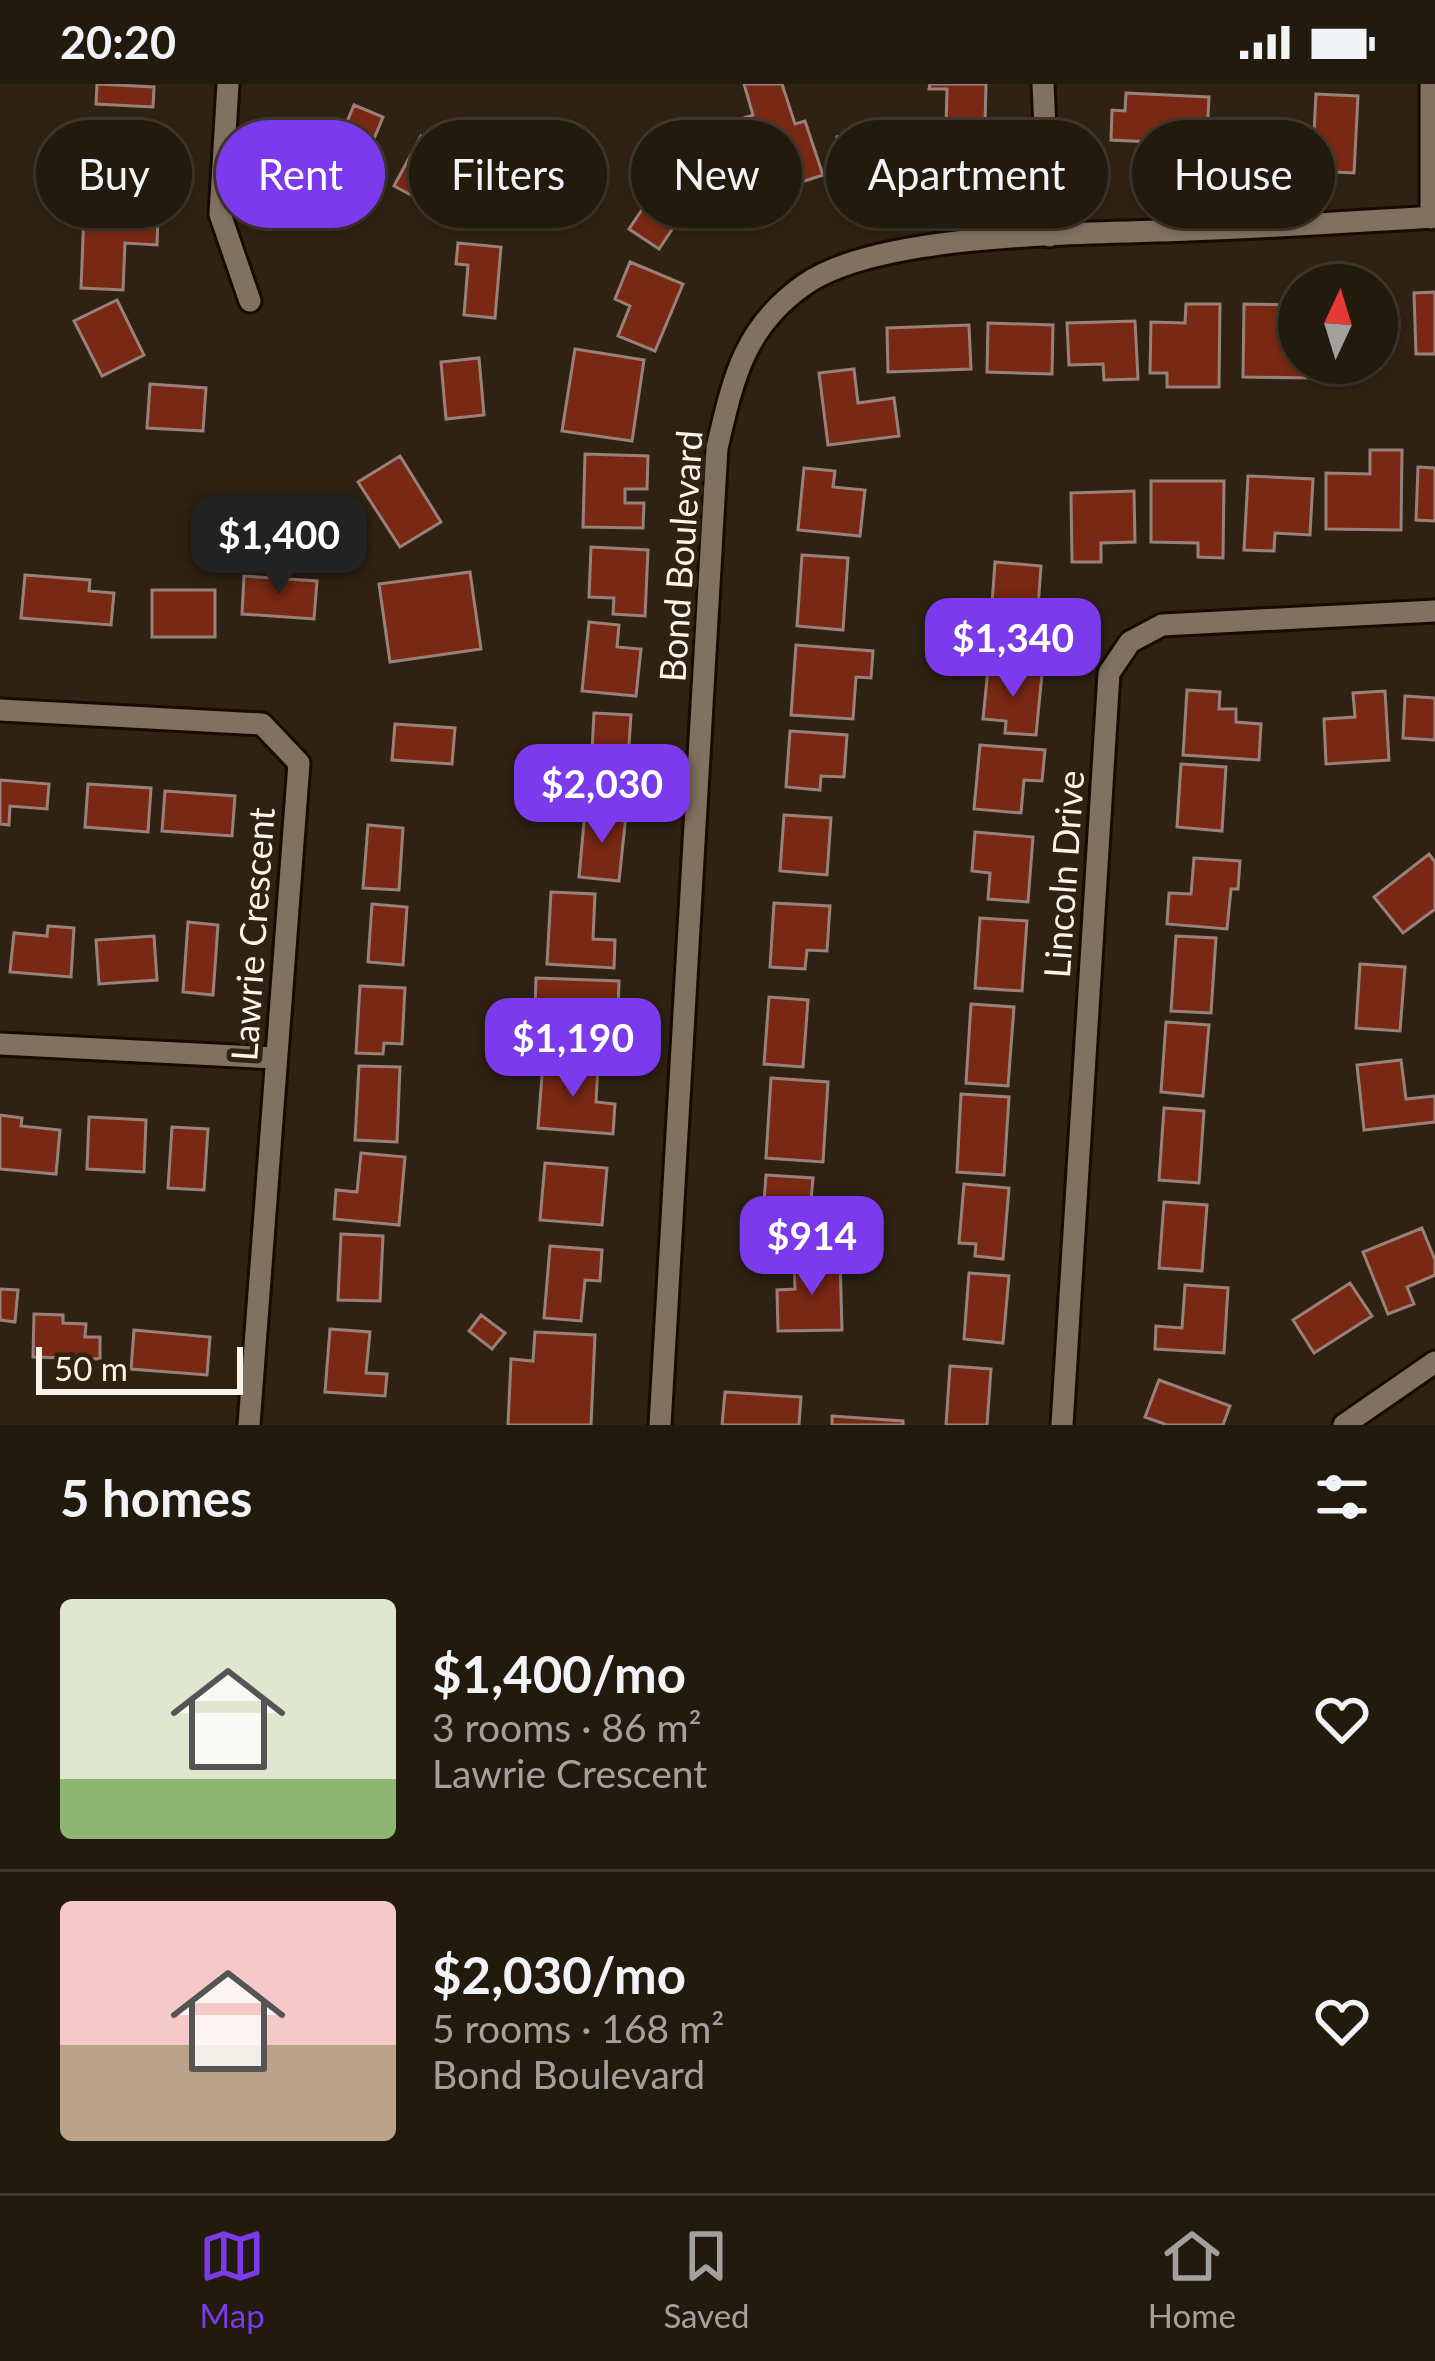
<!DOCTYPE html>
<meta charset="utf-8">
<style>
body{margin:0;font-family:Lato,sans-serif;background:#2b2317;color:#f1f3f6;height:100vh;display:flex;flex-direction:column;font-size:45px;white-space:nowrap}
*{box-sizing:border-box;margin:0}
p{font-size:39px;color:#a3a19e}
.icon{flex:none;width:66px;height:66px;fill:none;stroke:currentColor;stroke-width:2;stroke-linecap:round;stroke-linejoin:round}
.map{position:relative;height:1341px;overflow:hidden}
.drawer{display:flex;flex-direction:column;background:#231a0e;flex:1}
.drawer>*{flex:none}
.top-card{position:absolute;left:36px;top:36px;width:1365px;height:108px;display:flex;gap:24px}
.needle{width:78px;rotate:4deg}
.fabs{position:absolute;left:1278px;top:180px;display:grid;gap:24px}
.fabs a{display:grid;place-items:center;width:120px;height:120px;border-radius:50%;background:#231a0e;box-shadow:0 3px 9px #0004,0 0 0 3px #40382e;font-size:60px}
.scale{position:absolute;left:36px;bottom:30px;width:207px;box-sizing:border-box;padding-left:12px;border:6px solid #fcf3e9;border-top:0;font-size:33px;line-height:42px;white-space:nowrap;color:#fcf3e9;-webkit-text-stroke:9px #2f2213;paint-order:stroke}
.price{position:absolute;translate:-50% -102px;padding:0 27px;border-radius:24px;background:#7c3aed;color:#fff;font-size:39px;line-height:78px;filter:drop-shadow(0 3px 6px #0008)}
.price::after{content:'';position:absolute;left:50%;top:72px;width:36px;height:27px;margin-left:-18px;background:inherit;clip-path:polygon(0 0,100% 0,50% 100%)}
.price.on{background:#222;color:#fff}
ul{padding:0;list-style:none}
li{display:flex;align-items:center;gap:36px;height:300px;padding:0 60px}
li+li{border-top:3px solid #40382e}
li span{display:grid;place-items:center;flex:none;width:336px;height:240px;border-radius:12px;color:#555}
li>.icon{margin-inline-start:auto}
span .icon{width:144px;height:144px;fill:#fffc;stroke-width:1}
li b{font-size:51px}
h2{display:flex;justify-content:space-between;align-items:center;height:144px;padding:0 60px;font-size:51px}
.chip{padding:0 42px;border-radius:54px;background:#231a0e;box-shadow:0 3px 9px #0004,0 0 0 3px #40382e;font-size:42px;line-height:108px}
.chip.on{background:#7c3aed;color:#fff}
.status{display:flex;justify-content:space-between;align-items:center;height:84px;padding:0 60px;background:#231a0e;direction:ltr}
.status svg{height:33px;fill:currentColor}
.dock{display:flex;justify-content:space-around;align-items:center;height:168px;border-top:3px solid #40382e;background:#231a0e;font-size:33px;color:#a3a19e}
.dock a{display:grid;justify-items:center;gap:6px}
.dock .on{color:#7c3aed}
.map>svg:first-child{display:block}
.building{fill:#782813;stroke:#99807a;stroke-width:3}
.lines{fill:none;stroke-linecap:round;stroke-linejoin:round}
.street-casing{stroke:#170b01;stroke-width:27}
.street{stroke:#817160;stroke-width:21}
.labels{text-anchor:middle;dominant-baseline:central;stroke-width:10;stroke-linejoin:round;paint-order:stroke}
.street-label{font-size:36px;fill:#fcf3e9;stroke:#2f2213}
</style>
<div class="status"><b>20:20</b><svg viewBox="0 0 49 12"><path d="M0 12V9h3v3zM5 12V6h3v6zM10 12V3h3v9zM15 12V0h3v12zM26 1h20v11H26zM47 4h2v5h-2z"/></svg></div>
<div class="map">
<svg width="1435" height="1341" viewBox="0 0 1435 1341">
<rect width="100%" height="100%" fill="#2f2213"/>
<path class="building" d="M97 0 154 3 153 23 96 20Z
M744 0H782L795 40 805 37 823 91 746 116 722 41 753 31Z
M930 0H986L984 82H945L947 5H929Z
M1126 9 1209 13 1206 70 1151 67 1152 58 1111 56 1112 26 1125 27Z
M1316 10 1358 12 1354 89 1312 87Z
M354 21 383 33 356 98 305 77 319 43 341 52Z
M104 41 145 45 138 115 98 111Z
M906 48 909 90 839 94 837 53Z
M421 52 451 68 438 91 459 102 445 129 394 102Z
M675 76 705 96 659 165 629 145Z
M84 129 158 132 157 161 125 159 123 206 81 204Z
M458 159 501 163 495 234 464 231 468 181 456 180Z
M630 178 683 200 655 267 618 252 630 222 615 215Z
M1435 208V270H1416L1414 209Z
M117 216 144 271 102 292 74 237Z
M1186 220H1220L1219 303H1167V289H1150L1151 238 1185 239Z
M1244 220 1299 221V279H1316L1315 294 1243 293Z
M1135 237 1138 295 1104 296 1103 280 1069 281 1067 239Z
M988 239 1053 241 1052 290 987 288Z
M969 241 971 285 888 288 887 244Z
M575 265 644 276 632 357 562 347Z
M479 274 484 331 446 335 441 278Z
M854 285 858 319 894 314 899 352 828 361 819 289Z
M150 300 206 304 203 347 147 344Z
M1370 366H1402L1401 446 1326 445V389L1370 390Z
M585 370 648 372 647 405H625V419H644L643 444 583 443Z
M400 372 441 438 400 463 358 398Z
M1418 383 1435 384V437L1416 436Z
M804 384 835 387 833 403 865 406 860 452 798 446Z
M1248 392 1313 395 1310 451 1275 449 1274 467 1244 466Z
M1151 397H1224L1223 474 1198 473V459L1151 458Z
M1134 407 1135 458 1101 459V478H1072L1071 409Z
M591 463 648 466 645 532 613 530 614 514 589 513Z
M802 471 848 474 843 546 797 542Z
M995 478 1041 482 1035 564 989 561Z
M470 488 481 565 390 578 379 500Z
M25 491 90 496 89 507 114 509 111 541 21 534Z
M244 492 317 497 314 535 242 530Z
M152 506H215V553H152Z
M589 538 619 541 617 563 641 565 636 612 582 607Z
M796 561 873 567 871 594 856 593 853 635 791 631Z
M988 585 1042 590 1036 651 1005 649 1006 637 983 635Z
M1187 606 1220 608 1219 625H1236V638L1261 640 1259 676 1183 671Z
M1385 607 1389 676 1326 680 1324 635 1355 633 1353 609Z
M1405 612 1435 614V656L1403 654Z
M594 629 631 631 626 706 590 704Z
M395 640 455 644 452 680 392 676Z
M790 647 847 651 844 693 821 692 820 706 786 703Z
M980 661 1045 666 1042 697 1024 696 1021 729 974 725Z
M1181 680 1226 683 1222 747 1177 743Z
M0 696 49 700 47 725 10 722 9 741 0 740Z
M88 700 151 704 148 748 85 743Z
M165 707 235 712 232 752 162 747Z
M585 727 626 731 619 797 579 793Z
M784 731 831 734 827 791 780 787Z
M368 741 403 744 399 806 363 804Z
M975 748 1033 753 1028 818 988 815 990 789 972 787Z
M1429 770 1435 778V825L1403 849 1374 813Z
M1194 774 1240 777 1238 805H1231L1227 845 1167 840 1169 809 1191 810Z
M551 808 595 810 593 855 615 856 614 884 547 880Z
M774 819 830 822 827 867 807 866 805 885 770 883Z
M372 820 407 823 403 881 368 878Z
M980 834 1027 837 1022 907 975 904Z
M188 838 218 841 213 911 183 908Z
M48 842 74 844 71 893 10 888 14 849 47 852Z
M154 852 157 896 99 900 96 856Z
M1176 852 1216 854 1211 929 1171 927Z
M1360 880 1405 883 1400 947 1356 944Z
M536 894 619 897 618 928H605L602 972 549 970 551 929 535 927Z
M360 902 405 904 402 960 384 959 383 970 356 969Z
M769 913 808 916 803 983 764 980Z
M971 920 1014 923 1008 1002 966 999Z
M1166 938 1209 941 1203 1012 1161 1008Z
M1401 976 1406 1015 1435 1012V1038L1364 1046 1357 981Z
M543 978 598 982 596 1018 615 1020 613 1050 538 1044Z
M359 982 400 983 397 1058 355 1056Z
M771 994 828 998 823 1078 766 1074Z
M961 1010 1009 1013 1004 1091 957 1088Z
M1164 1024 1204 1027 1199 1099 1159 1096Z
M0 1031 22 1034 21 1042 60 1046 56 1090 0 1085Z
M89 1033 146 1036 144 1088 87 1085Z
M172 1043 208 1045 204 1106 168 1104Z
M361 1069 405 1073 399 1141 334 1135 336 1106 357 1108Z
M545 1079 607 1084 602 1141 540 1136Z
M766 1091 813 1094 807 1162 761 1158Z
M964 1100 1009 1104 1003 1175 975 1172 976 1160 959 1159Z
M1164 1118 1207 1121 1202 1187 1159 1184Z
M1422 1144 1435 1176V1191L1407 1203 1414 1220 1388 1230 1363 1168Z
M341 1150 383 1152 380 1217 338 1216Z
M550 1162 602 1166 600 1197 585 1196 581 1237 544 1234Z
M840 1176 842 1246 778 1247 777 1206 795 1205 794 1177Z
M969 1189 1009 1192 1003 1259 964 1255Z
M1350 1199 1372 1232 1314 1269 1293 1236Z
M1185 1201 1228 1204 1224 1269 1155 1265 1156 1242 1182 1244Z
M0 1205 18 1206 15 1238 0 1236Z
M34 1230 63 1231V1239L86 1240 85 1253H100V1275L33 1273Z
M481 1231 505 1249 492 1265 469 1247Z
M330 1245 370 1248 366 1289 387 1290 385 1312 325 1308Z
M134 1246 210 1253 207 1291 131 1285Z
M535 1248 595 1251 591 1341H508L511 1275 533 1277Z
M950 1282 991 1285 987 1341H946Z
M1159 1296 1230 1322 1223 1341H1167L1145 1333Z
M725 1308 801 1313 799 1341H722Z
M832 1332 903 1337V1341H832Z"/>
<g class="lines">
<g class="street-casing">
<path id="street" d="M228 0 220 130 250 217
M1043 0 1050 152
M1431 0V134
M0 626 262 640 299 679 249 1341
M0 960 275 974
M660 1341 717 364C733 296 743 244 804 201 880 147 1092 150 1189 146 1271 143 1353 138 1435 133
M1062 1341 1109 589 1130 558 1162 541 1435 527
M1344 1341 1435 1278"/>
</g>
<use href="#street" class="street"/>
</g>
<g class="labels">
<g class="street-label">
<text transform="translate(680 472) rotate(-86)">Bond Boulevard</text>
<text transform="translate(1063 790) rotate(-86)">Lincoln Drive</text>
<text transform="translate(252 850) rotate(-86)">Lawrie Crescent</text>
</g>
</g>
</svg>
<div class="fabs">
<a><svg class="needle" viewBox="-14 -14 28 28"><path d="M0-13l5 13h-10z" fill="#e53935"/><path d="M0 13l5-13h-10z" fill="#a3a19e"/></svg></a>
</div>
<div class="scale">50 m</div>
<b class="price on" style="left:279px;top:513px">$1,400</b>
<b class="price" style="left:1013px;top:616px">$1,340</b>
<b class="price" style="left:602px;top:762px">$2,030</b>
<b class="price" style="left:573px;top:1016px">$1,190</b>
<b class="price" style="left:812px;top:1214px">$914</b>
<div class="top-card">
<a class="chip">Buy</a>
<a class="chip on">Rent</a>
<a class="chip">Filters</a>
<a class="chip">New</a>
<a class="chip">Apartment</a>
<a class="chip">House</a>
</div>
</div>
<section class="drawer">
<h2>5 homes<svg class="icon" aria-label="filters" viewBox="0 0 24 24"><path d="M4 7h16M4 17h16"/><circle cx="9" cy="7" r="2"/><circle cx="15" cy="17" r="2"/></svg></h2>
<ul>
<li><span style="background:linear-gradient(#dfe7d0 75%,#8fb573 0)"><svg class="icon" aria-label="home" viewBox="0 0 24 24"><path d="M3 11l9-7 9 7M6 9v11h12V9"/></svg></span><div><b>$1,400/mo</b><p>3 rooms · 86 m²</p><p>Lawrie Crescent</p></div><svg class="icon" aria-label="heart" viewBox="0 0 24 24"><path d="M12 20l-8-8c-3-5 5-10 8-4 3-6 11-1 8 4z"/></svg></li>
<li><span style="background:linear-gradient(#f6c9c9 60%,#b9a48a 0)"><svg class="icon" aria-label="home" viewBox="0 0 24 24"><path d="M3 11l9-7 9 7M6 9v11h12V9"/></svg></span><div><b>$2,030/mo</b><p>5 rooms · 168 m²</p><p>Bond Boulevard</p></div><svg class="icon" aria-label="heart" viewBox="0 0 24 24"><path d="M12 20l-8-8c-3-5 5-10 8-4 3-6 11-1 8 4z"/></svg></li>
</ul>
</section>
<nav class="dock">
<a class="on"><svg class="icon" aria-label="map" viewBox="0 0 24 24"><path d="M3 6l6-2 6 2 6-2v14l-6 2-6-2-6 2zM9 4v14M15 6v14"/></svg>Map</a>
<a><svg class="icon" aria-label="saved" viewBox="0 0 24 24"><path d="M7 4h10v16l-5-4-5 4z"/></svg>Saved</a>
<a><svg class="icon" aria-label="home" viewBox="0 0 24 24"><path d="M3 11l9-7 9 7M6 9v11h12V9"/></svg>Home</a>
</nav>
